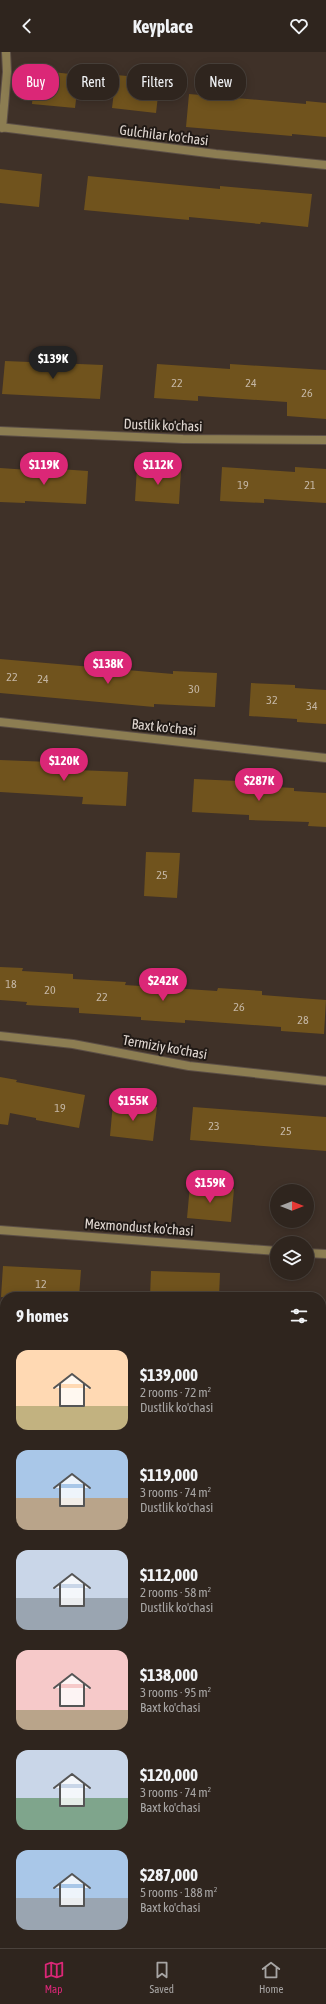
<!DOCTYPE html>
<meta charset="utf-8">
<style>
body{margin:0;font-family:"Asap Condensed",sans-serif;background:#3b312b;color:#f1f3f6;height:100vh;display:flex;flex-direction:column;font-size:15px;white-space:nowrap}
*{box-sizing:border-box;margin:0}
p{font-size:13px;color:#a7a5a4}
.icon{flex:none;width:22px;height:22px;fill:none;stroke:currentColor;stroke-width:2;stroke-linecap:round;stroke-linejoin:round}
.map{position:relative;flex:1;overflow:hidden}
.side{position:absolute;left:0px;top:1240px;width:326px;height:656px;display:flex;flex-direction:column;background:#2f251e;border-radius:16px 16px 0 0;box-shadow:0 2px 10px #0003,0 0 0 1px #4a423c}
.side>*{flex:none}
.guide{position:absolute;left:12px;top:12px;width:302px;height:36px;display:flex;gap:8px}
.needle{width:26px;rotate:90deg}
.fabs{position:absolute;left:270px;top:1132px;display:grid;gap:8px}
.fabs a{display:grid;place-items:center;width:44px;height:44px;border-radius:50%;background:#2f251e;box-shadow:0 2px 10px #0003,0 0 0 1px #4a423c;font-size:20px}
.price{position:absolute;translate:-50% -34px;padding:0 9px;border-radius:14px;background:#db2777;color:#fff;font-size:13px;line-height:26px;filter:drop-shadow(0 1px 2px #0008)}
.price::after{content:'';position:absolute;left:50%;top:24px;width:12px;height:9px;margin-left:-6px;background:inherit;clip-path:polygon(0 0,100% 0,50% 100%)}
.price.current{background:#222;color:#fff}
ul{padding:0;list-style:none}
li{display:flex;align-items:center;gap:12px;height:100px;padding:0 16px}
li span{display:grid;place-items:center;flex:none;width:112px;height:80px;border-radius:12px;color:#555}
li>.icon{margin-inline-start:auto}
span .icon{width:48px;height:48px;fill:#fffc;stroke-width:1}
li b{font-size:17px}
h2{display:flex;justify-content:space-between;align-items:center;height:48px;padding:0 16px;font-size:17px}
.tag{padding:0 14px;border-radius:16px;background:#2f251e;box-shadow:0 2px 10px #0003,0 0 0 1px #4a423c;font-size:14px;line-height:36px}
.tag.current{background:#db2777;color:#fff}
header{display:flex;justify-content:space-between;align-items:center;height:52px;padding:0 16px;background:#2f251e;font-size:18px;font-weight:700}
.dock{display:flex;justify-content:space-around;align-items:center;height:56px;border-top:1px solid #4a423c;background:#2f251e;font-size:11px;color:#a7a5a4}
.dock a{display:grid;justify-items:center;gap:2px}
.dock .current{color:#db2777}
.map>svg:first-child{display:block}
.building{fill:#70531d}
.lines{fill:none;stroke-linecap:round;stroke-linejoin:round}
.minor-casing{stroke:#5c4f46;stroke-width:10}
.minor{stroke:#8c7d52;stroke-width:8}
.labels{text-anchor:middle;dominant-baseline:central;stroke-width:4;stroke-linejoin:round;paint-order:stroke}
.number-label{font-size:12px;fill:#c4b6a4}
.street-label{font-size:14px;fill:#e0d7d1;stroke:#211a16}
</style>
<header><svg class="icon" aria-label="back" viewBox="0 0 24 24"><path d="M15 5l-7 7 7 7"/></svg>Keyplace<svg class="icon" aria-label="heart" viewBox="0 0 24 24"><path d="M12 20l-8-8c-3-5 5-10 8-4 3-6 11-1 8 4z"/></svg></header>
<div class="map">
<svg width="326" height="1896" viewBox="0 0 326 1896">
<rect width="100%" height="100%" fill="#3f3128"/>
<path class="building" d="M35 18 79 23 75 56 32 52Z
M116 23 160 27 156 61 112 56Z
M189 42 306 52V49L326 51V85L292 82V84L186 75Z
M0 117 42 122 39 155 0 151Z
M88 124 220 137V134L312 142 308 175 261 170 260 172 189 165V168L84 158Z
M5 309 103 313 100 347 2 342Z
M157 312 230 317V312L326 318V367L287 364V350L198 344V349L154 346Z
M137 415 181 418 179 452 135 449Z
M222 415 295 420V415L326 417V451L264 447V451L220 449Z
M0 416 44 419V416L88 419 86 452 25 449V451L0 450Z
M0 607 173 622V619L217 621 215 655 154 652V655L0 641Z
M251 631 295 633V636L326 638V672L297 670V667L249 664Z
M0 708 76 711V718L128 720 126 754 82 752 83 745 0 740Z
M194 727 238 729 237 733 294 736V739L326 741V775L308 774 309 770 249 768V763L192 760Z
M146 800 180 801 177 846 144 844Z
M0 915 23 916 22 919 73 922V927L126 930 125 933 217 939 218 936 262 939V943L326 948 324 982 281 979V975L185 968V971L141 968V965L79 961V956L26 953 27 950 0 948Z
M0 1025 17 1028 16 1030 85 1043 79 1076 36 1068V1066L10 1061 8 1073 0 1072Z
M113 1051 157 1055 153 1089 110 1084Z
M193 1055 326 1065V1099L190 1088Z
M190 1133 234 1137 231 1170 187 1166Z
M3 1214 81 1218 79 1245H1Z
M151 1219 220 1221 219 1245H150Z"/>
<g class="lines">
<g class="minor-casing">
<path id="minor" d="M0 75 216 102 326 113
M2 76 7 20 6 0
M0 379 183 387 326 388
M0 670 326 706
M0 984 73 992 189 1014 326 1029
M0 1178 277 1199
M307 1201 326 1202
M0 1504 5 1505
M321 1570 326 1571
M0 1836 5 1838
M234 1891 255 1896"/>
</g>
<use href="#minor" class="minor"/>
</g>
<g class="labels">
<g class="number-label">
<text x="177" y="331">22</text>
<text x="251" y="331">24</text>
<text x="307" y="341">26</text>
<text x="243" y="433">19</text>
<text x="310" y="433">21</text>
<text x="12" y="625">22</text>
<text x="43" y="627">24</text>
<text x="194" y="637">30</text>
<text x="272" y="648">32</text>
<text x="312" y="654">34</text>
<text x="162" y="823">25</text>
<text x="11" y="932">18</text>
<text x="50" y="938">20</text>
<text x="102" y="945">22</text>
<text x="239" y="955">26</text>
<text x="303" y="968">28</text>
<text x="60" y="1056">19</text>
<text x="214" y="1074">23</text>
<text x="286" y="1079">25</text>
<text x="41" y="1232">12</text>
</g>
<g class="street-label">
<text transform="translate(164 83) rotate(7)">Gulchilar ko'chasi</text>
<text transform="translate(163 373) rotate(2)">Dustlik ko'chasi</text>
<text transform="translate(164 675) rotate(6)">Baxt ko'chasi</text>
<text transform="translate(165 995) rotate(10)">Termiziy ko'chasi</text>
<text transform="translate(139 1175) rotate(4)">Mexmondust ko'chasi</text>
</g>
</g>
</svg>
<div class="fabs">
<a><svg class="needle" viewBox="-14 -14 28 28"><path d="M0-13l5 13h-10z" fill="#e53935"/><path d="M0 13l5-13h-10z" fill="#a7a5a4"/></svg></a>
<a><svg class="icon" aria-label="layers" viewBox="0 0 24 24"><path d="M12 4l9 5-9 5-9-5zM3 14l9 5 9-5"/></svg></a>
</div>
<b class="price current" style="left:53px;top:328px">$139K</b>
<b class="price" style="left:44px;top:434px">$119K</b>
<b class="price" style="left:158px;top:434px">$112K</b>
<b class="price" style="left:108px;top:633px">$138K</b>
<b class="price" style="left:64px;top:730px">$120K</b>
<b class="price" style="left:259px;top:750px">$287K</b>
<b class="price" style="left:163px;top:950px">$242K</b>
<b class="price" style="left:133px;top:1070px">$155K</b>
<b class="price" style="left:210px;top:1152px">$159K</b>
<div class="guide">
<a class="tag current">Buy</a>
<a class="tag">Rent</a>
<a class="tag">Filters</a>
<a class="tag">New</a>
</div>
<section class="side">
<h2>9 homes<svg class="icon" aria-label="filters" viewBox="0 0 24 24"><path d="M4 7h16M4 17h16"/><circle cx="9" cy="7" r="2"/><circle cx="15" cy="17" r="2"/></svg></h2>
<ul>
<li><span style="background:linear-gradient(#ffd9b3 70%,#c2b280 0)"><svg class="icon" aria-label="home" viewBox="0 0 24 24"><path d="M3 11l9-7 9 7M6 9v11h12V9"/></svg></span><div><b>$139,000</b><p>2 rooms · 72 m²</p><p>Dustlik ko'chasi</p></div></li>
<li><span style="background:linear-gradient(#a9c7e8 60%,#b9a48a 0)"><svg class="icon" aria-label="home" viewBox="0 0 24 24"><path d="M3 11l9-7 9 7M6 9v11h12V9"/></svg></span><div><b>$119,000</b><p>3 rooms · 74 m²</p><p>Dustlik ko'chasi</p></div></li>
<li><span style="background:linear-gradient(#c9d6e8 60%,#9aa5b1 0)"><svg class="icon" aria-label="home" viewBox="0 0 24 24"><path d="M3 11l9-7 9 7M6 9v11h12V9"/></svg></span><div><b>$112,000</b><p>2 rooms · 58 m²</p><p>Dustlik ko'chasi</p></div></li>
<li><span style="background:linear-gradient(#f6c9c9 75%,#b9a48a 0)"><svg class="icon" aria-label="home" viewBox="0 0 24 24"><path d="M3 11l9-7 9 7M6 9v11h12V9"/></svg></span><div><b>$138,000</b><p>3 rooms · 95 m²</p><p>Baxt ko'chasi</p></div></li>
<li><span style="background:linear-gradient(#c9d6e8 60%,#7fa58c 0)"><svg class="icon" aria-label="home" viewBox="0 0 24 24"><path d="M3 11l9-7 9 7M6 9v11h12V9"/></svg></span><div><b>$120,000</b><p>3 rooms · 74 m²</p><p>Baxt ko'chasi</p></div></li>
<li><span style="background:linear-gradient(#a9c7e8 60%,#9aa5b1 0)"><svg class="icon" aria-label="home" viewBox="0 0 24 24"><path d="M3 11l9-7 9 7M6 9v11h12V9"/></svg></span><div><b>$287,000</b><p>5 rooms · 188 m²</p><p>Baxt ko'chasi</p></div></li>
</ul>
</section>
</div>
<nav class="dock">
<a class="current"><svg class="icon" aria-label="map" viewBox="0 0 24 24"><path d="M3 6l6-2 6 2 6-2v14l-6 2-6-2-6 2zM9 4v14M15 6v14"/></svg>Map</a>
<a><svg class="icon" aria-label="saved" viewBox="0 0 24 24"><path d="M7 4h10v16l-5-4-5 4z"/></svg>Saved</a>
<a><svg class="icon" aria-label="home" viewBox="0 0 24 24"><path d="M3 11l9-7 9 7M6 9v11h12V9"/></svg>Home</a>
</nav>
